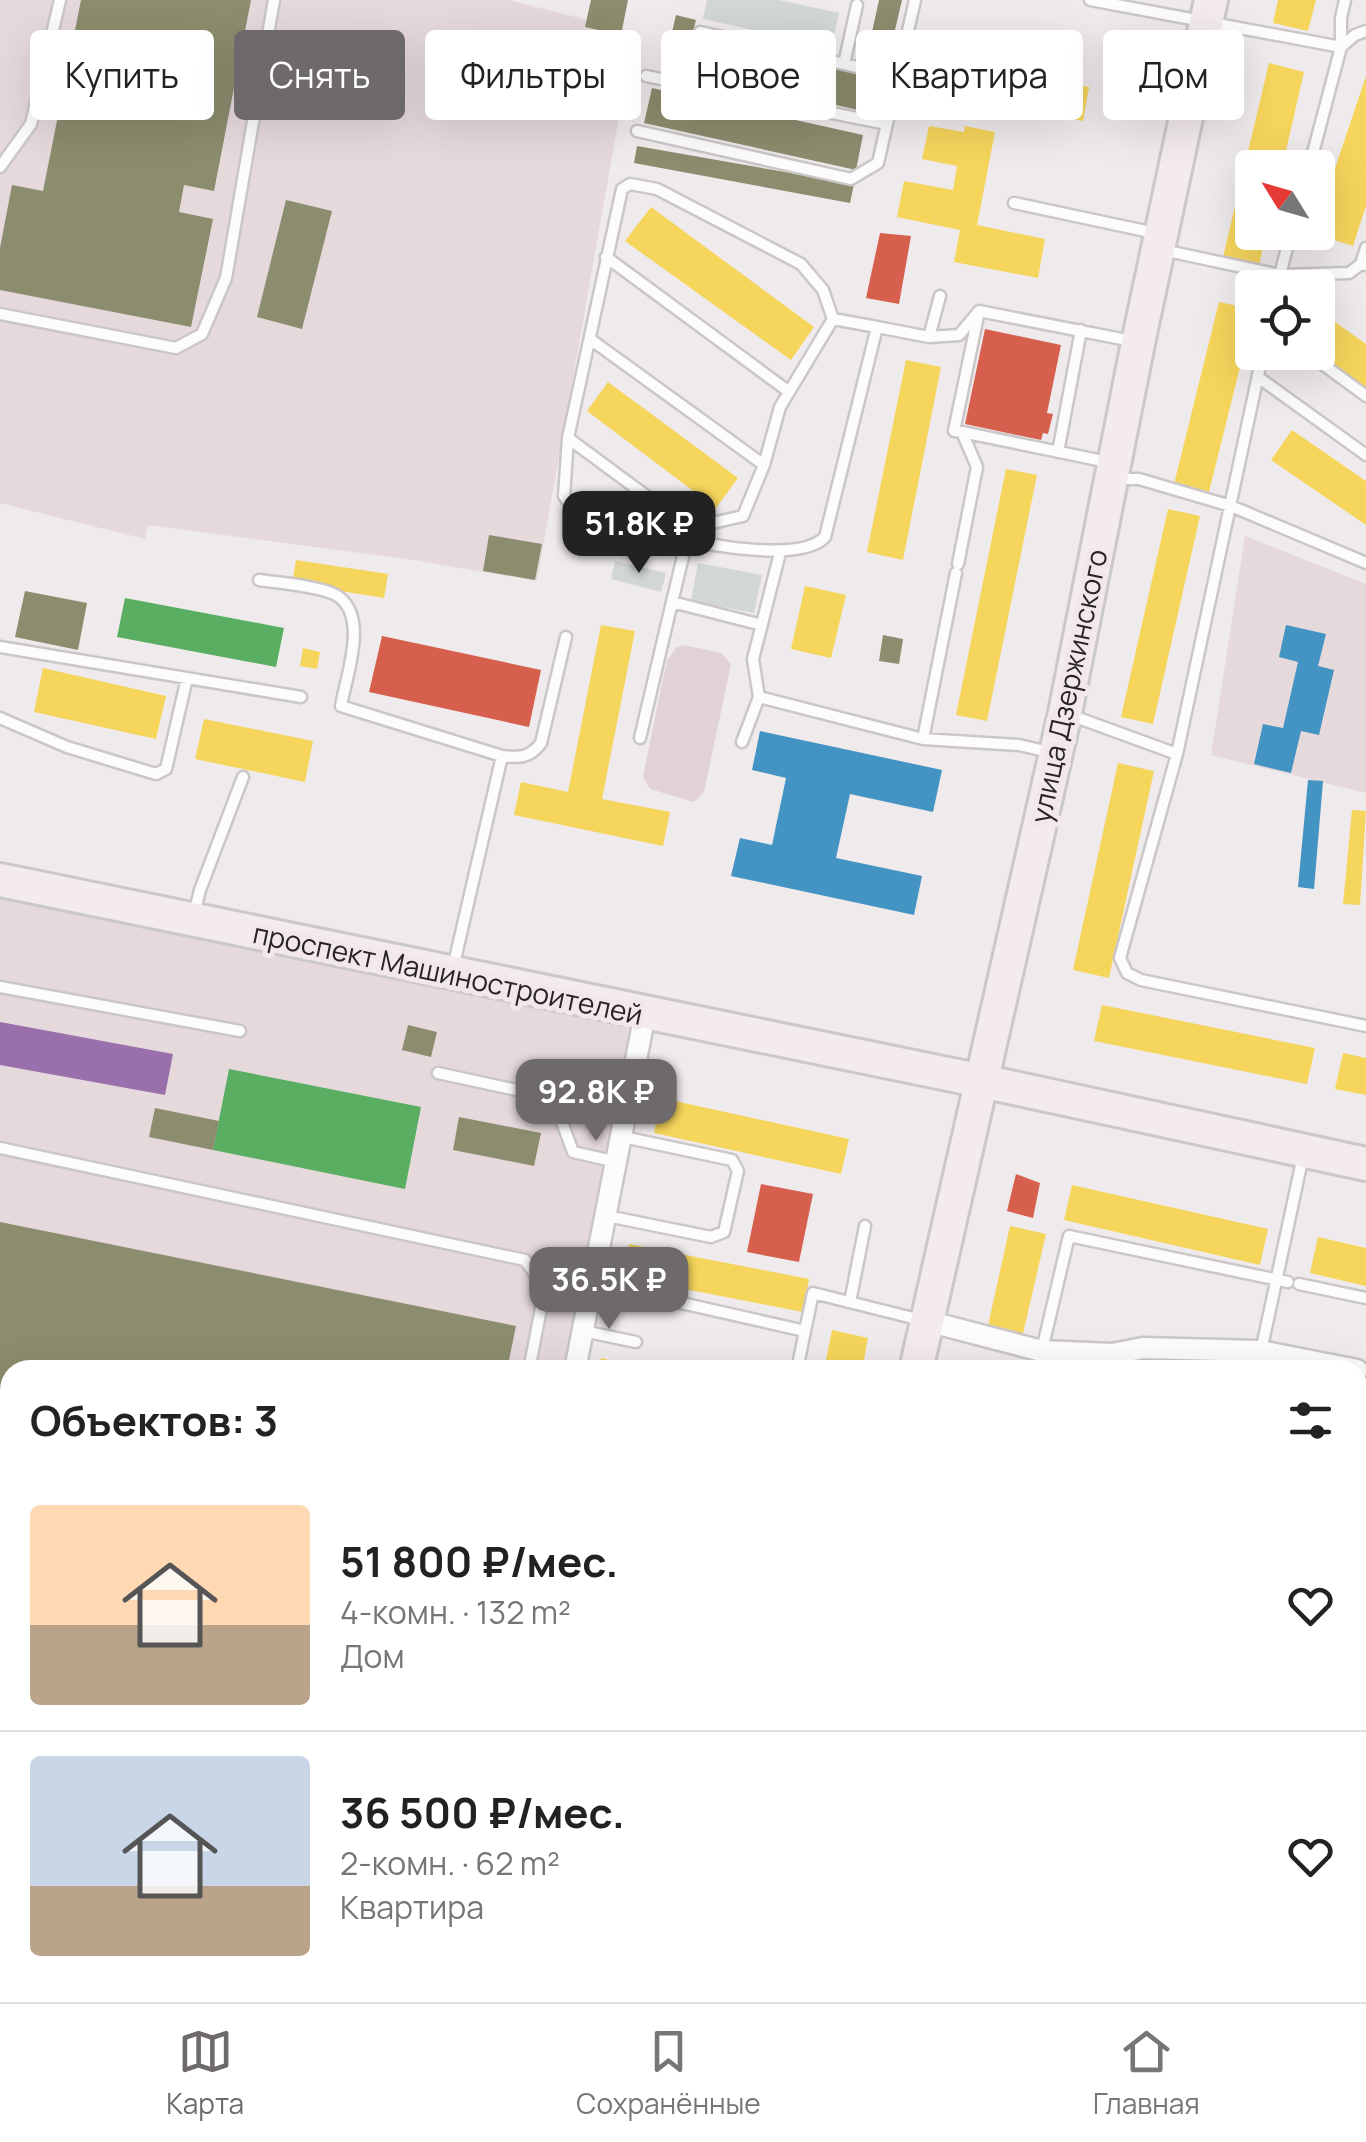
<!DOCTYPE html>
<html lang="ru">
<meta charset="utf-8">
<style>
body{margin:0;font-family:Manrope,sans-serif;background:#f2f2f2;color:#222;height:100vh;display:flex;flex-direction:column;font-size:38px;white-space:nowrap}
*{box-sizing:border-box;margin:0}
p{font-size:32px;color:#767676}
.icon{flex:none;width:55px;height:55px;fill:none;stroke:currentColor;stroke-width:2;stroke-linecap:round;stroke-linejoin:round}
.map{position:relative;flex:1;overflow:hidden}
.sheet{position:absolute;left:0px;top:1360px;width:1368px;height:642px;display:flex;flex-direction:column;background:#fff;border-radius:30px 30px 0 0;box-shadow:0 10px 40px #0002}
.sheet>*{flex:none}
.banner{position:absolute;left:30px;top:30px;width:1308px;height:90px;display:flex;gap:20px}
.needle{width:65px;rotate:307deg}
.tools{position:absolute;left:1235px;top:150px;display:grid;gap:20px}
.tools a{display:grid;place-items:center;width:100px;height:100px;border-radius:10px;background:#fff;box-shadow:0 10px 40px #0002;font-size:50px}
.price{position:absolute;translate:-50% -85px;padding:0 22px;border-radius:20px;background:#6e696a;color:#fff;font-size:32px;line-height:65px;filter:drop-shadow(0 2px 5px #0008)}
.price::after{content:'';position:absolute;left:50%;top:60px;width:30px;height:22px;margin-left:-15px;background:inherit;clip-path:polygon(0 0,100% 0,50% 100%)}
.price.current{background:#222;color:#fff}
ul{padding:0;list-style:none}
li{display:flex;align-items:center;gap:30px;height:250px;padding:0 30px}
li+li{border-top:2px solid #e0e0e0}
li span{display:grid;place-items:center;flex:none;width:280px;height:200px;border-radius:10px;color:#555}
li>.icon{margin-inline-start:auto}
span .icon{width:120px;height:120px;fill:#fffc;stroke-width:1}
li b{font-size:42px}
h2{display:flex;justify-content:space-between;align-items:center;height:120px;padding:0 30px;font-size:42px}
.chip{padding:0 35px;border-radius:10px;background:#fff;box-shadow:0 10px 40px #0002;font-size:35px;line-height:90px}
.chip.current{background:#6e696a;color:#fff}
.menu{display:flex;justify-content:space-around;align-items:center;height:140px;border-top:2px solid #e0e0e0;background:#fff;font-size:28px;color:#767676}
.menu a{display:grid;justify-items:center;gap:5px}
.menu .current{color:#6e696a}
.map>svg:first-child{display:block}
.built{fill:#e6d9dc}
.green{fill:#e1d2d6}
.homes{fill:#f6d55c}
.shops{fill:#d6604d}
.offices{fill:#9970ab}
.schools{fill:#4393c3}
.public{fill:#5aae61}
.industry{fill:#8c8c6e}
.building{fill:#d2d6d6}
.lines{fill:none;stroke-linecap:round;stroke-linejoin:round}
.lane-casing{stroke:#cbc6c7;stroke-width:15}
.street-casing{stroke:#cbc6c7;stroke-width:25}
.primary-casing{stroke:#cac8c8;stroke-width:38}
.lane{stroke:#fdfcfc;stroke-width:10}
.street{stroke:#fdfcfc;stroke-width:20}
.primary{stroke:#f3ebee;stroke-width:32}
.rail{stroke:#c5c5c5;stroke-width:5}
.labels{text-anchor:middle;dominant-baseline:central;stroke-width:10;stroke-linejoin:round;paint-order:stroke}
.street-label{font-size:28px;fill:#282425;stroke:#f2e7ea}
</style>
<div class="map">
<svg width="1366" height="2002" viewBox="0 0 1366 2002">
<rect width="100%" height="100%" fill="#efeaeb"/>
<path class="built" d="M0 0H509L634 32 537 581 414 560 148 525 145 539 0 503Z
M1245 536 1366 584V793L1211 755Z
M0 888 633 1019 564 1370H10V1992L442 1993 441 2002H0Z"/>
<path class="green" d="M683 645 721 653 731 664 704 792 694 802 650 789 643 776 667 660 677 647Z"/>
<path class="homes" d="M1278 0H1316L1308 31 1273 23Z
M957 32 1032 46 1027 75 1089 87 1083 121 1005 107 1010 81 950 70Z
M1269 63 1304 72 1282 168H1252V232H1266L1259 265 1223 257Z
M1366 76V206L1353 246 1318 235V219Z
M929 126 964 132 965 126 995 132 977 225 1045 239 1038 278 954 262 960 230 897 217 904 181 953 190 957 166 922 159Z
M651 207 814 327 791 360 625 241Z
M1219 302 1252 309V319L1209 492 1174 484Z
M1321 312 1366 344V390L1318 355V317Z
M906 360 941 367 903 560 867 552Z
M608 382 738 478 716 508 587 411Z
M1292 430 1366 481V525L1271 460Z
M1006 469 1037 475 987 721 956 715Z
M1168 509 1200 516 1153 724 1121 717Z
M296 560 388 574 384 598 292 583Z
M805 586 846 595 831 658 791 649Z
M601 625 635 631 602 799 670 812 663 846 514 815 521 782 568 792Z
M303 648 320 652 317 669 300 666Z
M43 668 166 696 156 739 34 712Z
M204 719 313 741 305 782 195 759Z
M1118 763 1154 771 1109 978 1073 970Z
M1352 810 1366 811 1360 905 1343 904Z
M1102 1005 1315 1048 1307 1084 1094 1041Z
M1343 1053 1366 1058V1095L1335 1089Z
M661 1098 849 1139 841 1174 654 1133Z
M1072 1185 1268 1229 1260 1265 1064 1220Z
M1010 1226 1046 1234 1022 1338 987 1330Z
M1318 1237 1366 1248V1286L1310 1273Z
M629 1244 809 1279 803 1312 623 1277Z
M832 1330 868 1338 862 1370H824Z
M601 1358 640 1367 639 1370H598Z
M682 1992H720L718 2002H680Z"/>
<path class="shops" d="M880 233 911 236 899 304 866 298Z
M985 329 1061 345 1047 413 1053 414 1048 434 1043 433 1041 440 965 424Z
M382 636 541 670 529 727 369 692Z
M1016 1174 1040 1183 1033 1218 1007 1211Z
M761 1184 813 1194 799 1262 747 1252Z"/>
<path class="offices" d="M0 1022 173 1054 165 1095 0 1065Z"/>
<path class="schools" d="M1286 625 1326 634 1318 666 1334 670 1319 735 1301 731 1291 773 1254 764 1263 724 1283 728 1298 662 1279 657Z
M760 731 942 770 933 812 850 794 836 858 922 876 914 915 731 876 740 838 772 845 786 778 752 770Z
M1308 780 1323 781 1314 889 1298 887Z"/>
<path class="public" d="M125 598 284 628 276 667 117 637Z
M229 1069 421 1107 405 1189 213 1150Z"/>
<path class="industry" d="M81 0H251L214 191 184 185 179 212 213 219 191 327 0 290V248L12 185 43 191Z
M591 0H628L621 35 585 27Z
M879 0H902L888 60 867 55Z
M676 15 696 20 688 52 799 78 804 58 880 75 871 113 664 66Z
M652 88 863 135 856 170 644 123Z
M637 146 854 184 850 203 634 163Z
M286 200 332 211 302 329 257 317Z
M489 535 542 544 535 580 483 571Z
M25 591 87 603 78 650 15 637Z
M883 635 903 639 899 664 879 661Z
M408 1025 437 1032 431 1057 402 1050Z
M155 1108 219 1121 213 1150 149 1137Z
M459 1117 541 1133 534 1166 453 1150Z
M0 1222 516 1326 507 1370H10V1572L0 1570Z
M0 1664 10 1666V1992H395L393 2002H41L0 1994Z"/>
<path class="building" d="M707 0H779L839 13 831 47 703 19Z
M615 561 666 573 661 592 611 579Z
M698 563 762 575 754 613 691 601Z
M1236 1359 1245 1361 1243 1370H1208L1210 1361 1235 1365Z
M1358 1410H1366V1447H1358Z
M1363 1710H1366V1992H1358V1838Z
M1052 1992H1128L1144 2002H1046Z"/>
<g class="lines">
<g class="lane-casing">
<path id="lane" d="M1090 0 1341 47 1309 168
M700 32 898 76
M1341 47V18L1345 0
M1341 47 1355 35 1366 31
M844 64 857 5
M646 76 887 124
M637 131 851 179 878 163 915 0
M0 167 31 124 60 0
M1014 203 1155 233
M1163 250 1280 275 1291 232
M606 257 788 391
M1361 264 1366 248
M1277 288 1280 275 1349 273 1361 264 1366 265
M0 314 176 348 202 334 226 278 274 0
M833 319 877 327
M929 337 940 296
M590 339 764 465
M1263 352 1177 754 1120 958 1127 973 1141 980 1366 1026
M1306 352 1366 396
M1258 377 1366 455
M962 432 1108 462
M568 438 660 506 708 524 743 516 764 465 780 407 833 319 823 290 801 264 657 189 630 184 622 189 568 438 564 496 575 511 589 518C637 529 792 572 825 537L877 327 929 337 959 335 979 311
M1058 452 1081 330
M1118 479H1139L1231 506 1366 563
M687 540 672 602 762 625
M958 564 977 467 962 432 954 431 979 311 1132 341
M956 573 923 739 1019 745 1049 752
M259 580C279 583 320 586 336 595 370 615 346 676 341 706L502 756C519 758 530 758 541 743L566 637
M0 647 301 697
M759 697 923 739
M1070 715 1177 754
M0 718 67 747 156 774 166 769 187 678
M640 738 672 602
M742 742 759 697 753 659 780 553
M194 914 200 890 243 777
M453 968 502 756
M0 987 240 1031
M438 1073 553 1098 573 1152 617 1162
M0 1148 525 1260 545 1288 529 1370
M607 1216 711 1237 724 1232 738 1171 732 1160 623 1137
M593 1283 805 1331 797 1370
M1299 1284 1366 1298
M850 1302 865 1226
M583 1331 636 1342
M805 1331 813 1293 925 1321
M1042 1350 1069 1236 1288 1282
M1257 1370 1303 1156
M0 1638 10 1640
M949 1992 961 2002
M403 2002 405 1992
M668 2002 670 1992"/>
</g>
<g class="street-casing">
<path id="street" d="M927 1321 1042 1351 1112 1354 1143 1348 1260 1351 1357 1370
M575 1370 645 1014
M446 2002 448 1992"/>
</g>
<g class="primary-casing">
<path id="primary" d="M0 880 982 1081 1366 1164
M916 1370 1065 713 1138 343 1211 0
M779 2002 782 1992"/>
</g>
<use href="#lane" class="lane"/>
<use href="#street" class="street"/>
<use href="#primary" class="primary"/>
<path class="rail" d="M1239 1992 1256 2002"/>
</g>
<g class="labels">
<g class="street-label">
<text transform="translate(1068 686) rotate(-78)">улица Дзержинского</text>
<text transform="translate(448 973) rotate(12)">проспект Машиностроителей</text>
</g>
</g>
</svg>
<div class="tools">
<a><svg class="needle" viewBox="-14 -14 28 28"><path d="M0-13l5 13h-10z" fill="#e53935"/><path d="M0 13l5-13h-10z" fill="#767676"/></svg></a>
<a><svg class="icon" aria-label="locate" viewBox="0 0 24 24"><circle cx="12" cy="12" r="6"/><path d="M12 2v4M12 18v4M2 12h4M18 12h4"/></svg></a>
</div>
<b class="price current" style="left:639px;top:576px">51.8K ₽</b>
<b class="price" style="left:596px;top:1144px">92.8K ₽</b>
<b class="price" style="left:609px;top:1332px">36.5K ₽</b>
<div class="banner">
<a class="chip">Купить</a>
<a class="chip current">Снять</a>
<a class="chip">Фильтры</a>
<a class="chip">Новое</a>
<a class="chip">Квартира</a>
<a class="chip">Дом</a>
</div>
<section class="sheet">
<h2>Объектов: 3<svg class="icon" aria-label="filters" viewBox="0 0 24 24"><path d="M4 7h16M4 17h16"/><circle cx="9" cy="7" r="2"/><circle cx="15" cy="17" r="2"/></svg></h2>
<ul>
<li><span style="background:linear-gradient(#ffd9b3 60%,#b9a48a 0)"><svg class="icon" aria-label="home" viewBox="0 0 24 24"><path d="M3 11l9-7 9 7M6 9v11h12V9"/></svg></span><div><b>51 800 ₽/мес.</b><p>4-комн. · 132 m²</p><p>Дом</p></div><svg class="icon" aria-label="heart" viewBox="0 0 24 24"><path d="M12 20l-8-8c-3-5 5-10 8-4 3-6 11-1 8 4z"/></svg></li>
<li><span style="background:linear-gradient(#c9d6e8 65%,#b9a48a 0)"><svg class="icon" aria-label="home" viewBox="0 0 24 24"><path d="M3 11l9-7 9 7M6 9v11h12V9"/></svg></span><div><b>36 500 ₽/мес.</b><p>2-комн. · 62 m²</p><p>Квартира</p></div><svg class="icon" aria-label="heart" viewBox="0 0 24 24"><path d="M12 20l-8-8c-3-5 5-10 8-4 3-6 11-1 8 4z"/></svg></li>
</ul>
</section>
</div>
<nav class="menu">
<a class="current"><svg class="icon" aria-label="map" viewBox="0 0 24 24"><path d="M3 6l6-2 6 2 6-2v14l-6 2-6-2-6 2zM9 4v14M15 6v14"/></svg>Карта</a>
<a><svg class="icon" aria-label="saved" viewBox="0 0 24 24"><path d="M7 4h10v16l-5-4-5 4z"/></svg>Сохранённые</a>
<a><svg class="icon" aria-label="home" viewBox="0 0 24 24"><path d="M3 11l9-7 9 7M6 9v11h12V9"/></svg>Главная</a>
</nav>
